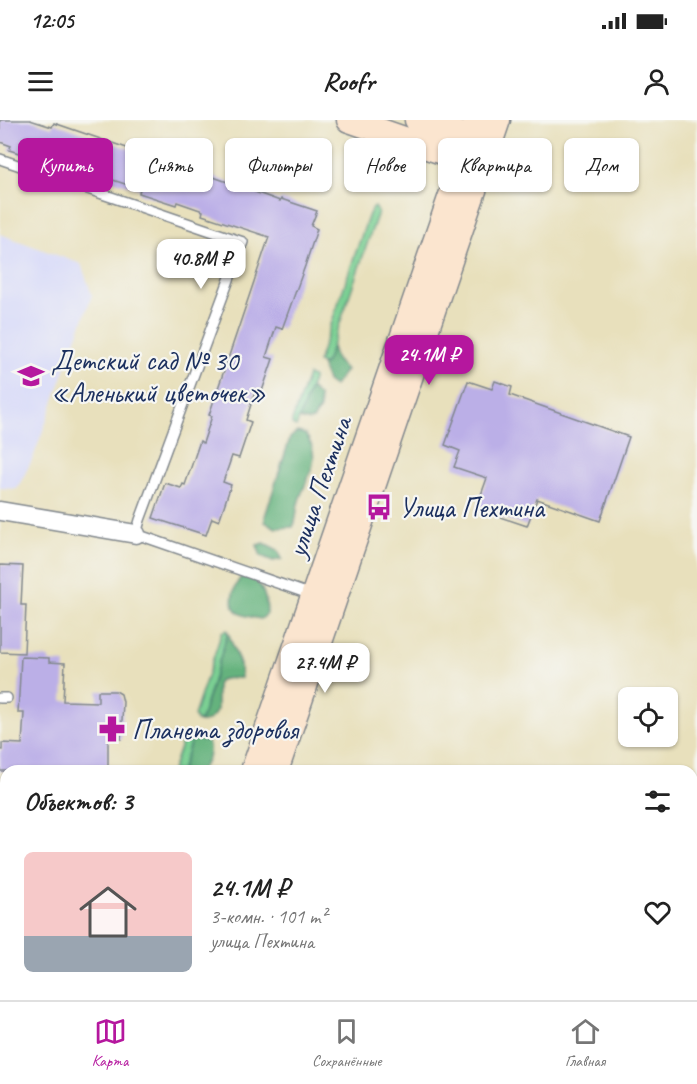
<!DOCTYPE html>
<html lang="ru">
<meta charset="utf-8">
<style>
body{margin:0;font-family:Caveat,sans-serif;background:#f6f6f6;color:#222;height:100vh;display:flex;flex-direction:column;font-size:22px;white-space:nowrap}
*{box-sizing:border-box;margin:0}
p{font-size:20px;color:#767676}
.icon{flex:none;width:33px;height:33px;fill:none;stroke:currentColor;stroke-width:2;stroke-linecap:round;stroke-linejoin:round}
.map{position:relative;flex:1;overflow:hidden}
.sheet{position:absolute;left:0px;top:645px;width:698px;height:236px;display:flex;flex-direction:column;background:#fff;border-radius:18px 18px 0 0;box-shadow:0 2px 4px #0004}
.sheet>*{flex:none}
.top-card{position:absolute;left:18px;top:18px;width:662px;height:54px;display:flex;gap:12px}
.fabs{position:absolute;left:618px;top:567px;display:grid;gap:12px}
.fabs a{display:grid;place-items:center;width:60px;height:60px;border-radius:9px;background:#fff;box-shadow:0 2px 4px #0004;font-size:30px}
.price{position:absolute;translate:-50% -51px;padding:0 14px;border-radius:12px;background:#fff;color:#222;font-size:20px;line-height:39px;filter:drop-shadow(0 2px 3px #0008)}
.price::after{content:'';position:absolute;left:50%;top:36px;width:18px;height:14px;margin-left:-9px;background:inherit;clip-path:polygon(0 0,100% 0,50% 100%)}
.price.current{background:#b5179e;color:#fff}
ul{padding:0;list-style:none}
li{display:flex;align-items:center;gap:18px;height:150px;padding:0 24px}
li+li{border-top:2px solid #e0e0e0}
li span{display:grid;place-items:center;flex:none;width:168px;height:120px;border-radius:9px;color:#555}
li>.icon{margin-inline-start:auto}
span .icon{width:72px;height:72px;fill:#fffc;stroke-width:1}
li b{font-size:26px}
h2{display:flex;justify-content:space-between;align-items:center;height:72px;padding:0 24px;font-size:26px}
.tag{padding:0 21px;border-radius:9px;background:#fff;box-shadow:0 2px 4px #0004;font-size:21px;line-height:54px}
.tag.current{background:#b5179e;color:#fff}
.status{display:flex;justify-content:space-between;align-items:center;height:42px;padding:0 30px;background:#fff;direction:ltr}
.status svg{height:16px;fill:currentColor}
header{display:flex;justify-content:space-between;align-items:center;height:78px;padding:0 24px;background:#fff;font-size:27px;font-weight:700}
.dock{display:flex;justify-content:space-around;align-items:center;height:84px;border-top:2px solid #e0e0e0;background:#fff;font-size:16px;color:#767676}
.dock a{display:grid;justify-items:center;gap:3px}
.dock .current{color:#b5179e}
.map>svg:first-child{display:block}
.built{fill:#d5d8f9}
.green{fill:#7cd093;stroke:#4c8078;stroke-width:1.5}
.forest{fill:#65b27d;stroke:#40706e;stroke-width:1.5}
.building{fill:#bbafe7}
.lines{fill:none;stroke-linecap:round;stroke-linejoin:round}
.lane-casing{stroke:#82888d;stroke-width:12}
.street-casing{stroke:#82888d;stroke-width:21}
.secondary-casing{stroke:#82888d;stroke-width:27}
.lane{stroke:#fff;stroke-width:9}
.street{stroke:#fff;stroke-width:18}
.secondary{stroke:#fbe5cf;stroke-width:24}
.labels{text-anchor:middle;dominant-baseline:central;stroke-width:4.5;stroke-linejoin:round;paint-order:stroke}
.poi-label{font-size:28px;fill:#1b2f5e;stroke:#f6f6f2;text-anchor:start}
.street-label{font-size:28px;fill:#1b2f5e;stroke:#f6f6f2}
</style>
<div class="status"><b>12:05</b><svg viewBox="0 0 49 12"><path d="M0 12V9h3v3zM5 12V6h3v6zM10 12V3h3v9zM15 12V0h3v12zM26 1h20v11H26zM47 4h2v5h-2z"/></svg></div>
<header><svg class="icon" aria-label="menu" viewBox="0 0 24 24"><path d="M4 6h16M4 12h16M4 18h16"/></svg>Roofr<svg class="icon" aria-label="person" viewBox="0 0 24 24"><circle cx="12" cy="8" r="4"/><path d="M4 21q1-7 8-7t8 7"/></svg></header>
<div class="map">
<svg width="697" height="880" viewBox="0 0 697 880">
<rect width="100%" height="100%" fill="#f6f6f2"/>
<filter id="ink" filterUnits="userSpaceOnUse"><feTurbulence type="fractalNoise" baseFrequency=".0167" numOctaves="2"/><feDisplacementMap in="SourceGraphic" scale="12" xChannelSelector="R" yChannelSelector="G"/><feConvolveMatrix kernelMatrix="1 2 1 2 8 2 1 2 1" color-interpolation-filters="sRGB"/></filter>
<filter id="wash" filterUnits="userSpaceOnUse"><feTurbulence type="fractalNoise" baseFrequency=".008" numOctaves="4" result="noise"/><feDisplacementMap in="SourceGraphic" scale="24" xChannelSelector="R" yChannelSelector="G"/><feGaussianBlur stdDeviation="1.35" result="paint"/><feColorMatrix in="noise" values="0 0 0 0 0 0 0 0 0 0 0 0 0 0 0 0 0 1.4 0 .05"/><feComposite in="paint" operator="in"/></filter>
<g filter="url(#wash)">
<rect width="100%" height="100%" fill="#e8e0bc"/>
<path class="built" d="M0 114 81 144 92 175 33 338 17 369 0 368Z"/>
<path class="green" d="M375 87 378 92 327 241 325 244H321L318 242 369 94 372 89Z
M308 255 313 257V260L296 307 292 305V301Z
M226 510 228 515 202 597 201 601H197L194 596 222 512Z
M187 616 191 621 181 651H172L182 621 184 617Z"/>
<path class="forest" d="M332 227 336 240 346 250 334 266 327 261 321 244H325Z
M310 268 319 276 320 288 313 300 307 301 299 299Z
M297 312 305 314C325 340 305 358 298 384 296 392 297 400 293 407L276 408 265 402V396L290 318Z
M264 423 278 430 282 439 273 441 261 436 257 425Z
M241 457C261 455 267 477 267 494L261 499C242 496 227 493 234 470 236 465 237 462 241 457Z
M228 512 240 545 241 558C234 559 228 557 220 560L217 565V590C212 599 206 605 197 601H200L202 597Z
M190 618 208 622C212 632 207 644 199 651H181L191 621Z"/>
<g id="blocks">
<path class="building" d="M0 0H30L52 7 54 3 156 38 155 42 182 51 183 46 280 81 281 79 317 91 311 106 317 109 305 146 282 209 276 207 266 237 273 239 261 274 255 272 246 300 251 302 239 338 232 336 223 362 231 365 219 401 212 398 206 415 153 398 165 363 181 368 183 364 185 365 200 321 203 323 212 296 209 295 269 117 202 95 203 91 177 82 176 85 139 73 140 69 110 59 109 62 73 51 74 47 46 38 45 41 9 30 11 26 0 22Z
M468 261 492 269 495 261 512 267 510 275 629 317 600 401 537 379 527 406 476 389 487 358 454 347 460 331 445 325Z
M0 445 23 446 21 485H26L24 533 0 532Z
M21 537 49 538V542L65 543 63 581 98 582V571H116L121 574 123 582 121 619H108V651H0V630H2V623L22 624 24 593H18Z"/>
</g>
</g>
<g filter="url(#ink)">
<use href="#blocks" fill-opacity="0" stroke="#82888d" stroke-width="1.5"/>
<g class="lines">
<g class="lane-casing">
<path id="lane" d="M0 39 243 122 140 400 136 414 312 475
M0 578H7
M0 754 6 755
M0 816 6 800"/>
</g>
<g class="street-casing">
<path id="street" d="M0 391 136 414"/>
</g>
<g class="secondary-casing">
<path id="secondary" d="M349 0 462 39 477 37
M417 0 471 18 480 30
M253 651 477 0
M276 651 498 0
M173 880 175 874
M197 880 199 874"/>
</g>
<use href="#lane" class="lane"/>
<use href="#street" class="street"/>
<use href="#secondary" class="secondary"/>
</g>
</g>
<defs>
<g id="school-bare" transform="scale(2.07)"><path d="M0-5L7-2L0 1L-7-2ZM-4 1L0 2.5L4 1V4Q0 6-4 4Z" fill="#b5179e" stroke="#f6f6f2" stroke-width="2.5" paint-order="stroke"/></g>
<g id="bus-bare" transform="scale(2.07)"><path d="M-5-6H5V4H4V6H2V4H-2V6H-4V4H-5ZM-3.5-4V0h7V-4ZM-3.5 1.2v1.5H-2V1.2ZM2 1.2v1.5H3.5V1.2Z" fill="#b5179e" stroke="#f6f6f2" stroke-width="2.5" paint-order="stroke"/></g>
<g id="pharmacy-bare" transform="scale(2.07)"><path d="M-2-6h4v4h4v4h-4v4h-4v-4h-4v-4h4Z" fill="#b5179e" stroke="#f6f6f2" stroke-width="2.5" paint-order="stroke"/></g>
</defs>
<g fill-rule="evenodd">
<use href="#school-bare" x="31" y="256"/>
<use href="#bus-bare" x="379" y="387"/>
<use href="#pharmacy-bare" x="112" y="609"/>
</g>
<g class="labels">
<g class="poi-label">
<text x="51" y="240">Детский сад № 30<tspan x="51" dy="32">«Аленький цветочек»</tspan></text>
<text x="399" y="387">Улица Пехтина</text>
<text x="132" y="609">Планета здоровья</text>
</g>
<g class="street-label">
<text transform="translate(319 367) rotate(-71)">улица Пехтина</text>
</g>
</g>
</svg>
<div class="fabs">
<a><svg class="icon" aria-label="locate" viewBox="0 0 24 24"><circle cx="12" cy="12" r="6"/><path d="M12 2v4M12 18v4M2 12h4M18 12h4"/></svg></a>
</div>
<b class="price" style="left:201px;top:170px">40.8M ₽</b>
<b class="price current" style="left:429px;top:266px">24.1M ₽</b>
<b class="price" style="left:325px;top:574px">27.4M ₽</b>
<div class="top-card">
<a class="tag current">Купить</a>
<a class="tag">Снять</a>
<a class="tag">Фильтры</a>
<a class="tag">Новое</a>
<a class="tag">Квартира</a>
<a class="tag">Дом</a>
</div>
<section class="sheet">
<h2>Объектов: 3<svg class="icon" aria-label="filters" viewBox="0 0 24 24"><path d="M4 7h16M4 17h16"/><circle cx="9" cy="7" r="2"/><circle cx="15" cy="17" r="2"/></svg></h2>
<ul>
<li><span style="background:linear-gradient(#f6c9c9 70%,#9aa5b1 0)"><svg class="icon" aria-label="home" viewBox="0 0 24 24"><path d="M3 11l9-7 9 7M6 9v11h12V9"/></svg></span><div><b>24.1M ₽</b><p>3-комн. · 101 m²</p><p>улица Пехтина</p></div><svg class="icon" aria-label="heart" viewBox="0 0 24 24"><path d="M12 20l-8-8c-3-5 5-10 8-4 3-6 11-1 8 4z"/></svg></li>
</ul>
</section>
</div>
<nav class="dock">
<a class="current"><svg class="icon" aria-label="map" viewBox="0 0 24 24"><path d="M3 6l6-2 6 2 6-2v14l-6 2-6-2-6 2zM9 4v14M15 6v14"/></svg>Карта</a>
<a><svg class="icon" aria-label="saved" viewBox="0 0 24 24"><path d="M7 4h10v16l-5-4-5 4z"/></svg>Сохранённые</a>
<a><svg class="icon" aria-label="home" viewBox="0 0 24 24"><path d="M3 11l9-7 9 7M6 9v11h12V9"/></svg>Главная</a>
</nav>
